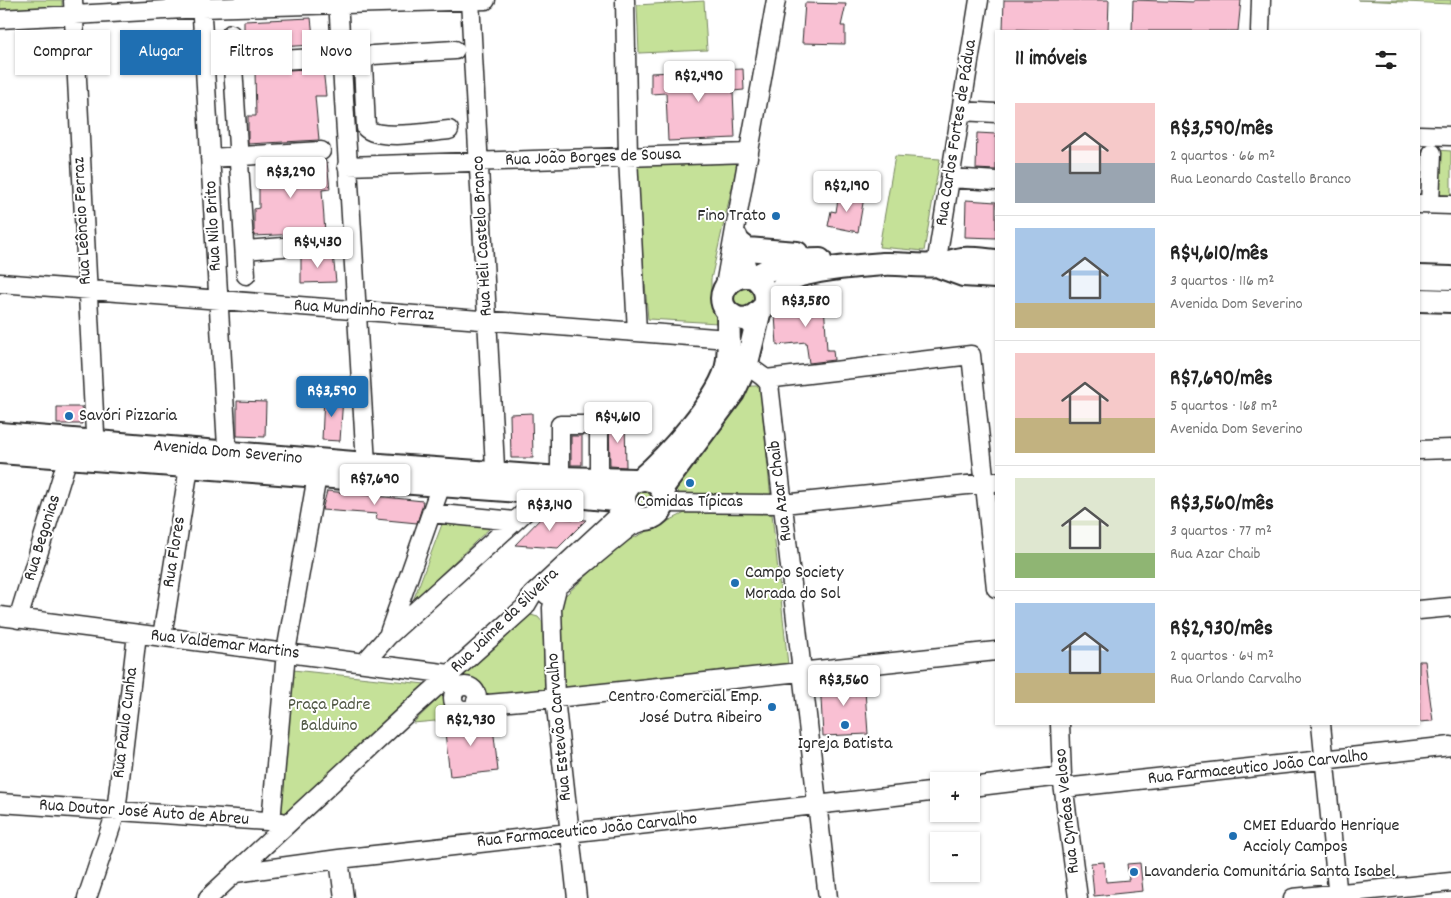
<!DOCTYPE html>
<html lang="pt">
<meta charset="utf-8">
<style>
body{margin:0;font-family:Dekko,sans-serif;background:#f6f6f6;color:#222;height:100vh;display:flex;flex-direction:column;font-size:19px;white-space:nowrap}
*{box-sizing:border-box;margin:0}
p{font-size:16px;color:#767676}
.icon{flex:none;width:28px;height:28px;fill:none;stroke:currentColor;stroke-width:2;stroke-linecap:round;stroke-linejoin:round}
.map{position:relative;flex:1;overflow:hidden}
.drawer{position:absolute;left:995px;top:30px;width:425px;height:695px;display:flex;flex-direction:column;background:#fff;border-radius:0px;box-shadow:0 1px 4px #0004}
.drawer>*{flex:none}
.top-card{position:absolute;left:15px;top:30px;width:475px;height:45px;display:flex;gap:10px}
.buttons{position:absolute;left:930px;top:772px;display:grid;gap:10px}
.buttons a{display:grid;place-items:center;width:50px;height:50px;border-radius:0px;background:#fff;box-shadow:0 1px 4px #0004;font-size:25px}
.price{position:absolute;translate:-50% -42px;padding:0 11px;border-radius:5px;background:#fff;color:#222;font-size:16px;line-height:32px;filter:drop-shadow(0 1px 2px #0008)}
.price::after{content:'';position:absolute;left:50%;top:30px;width:15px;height:11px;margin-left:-8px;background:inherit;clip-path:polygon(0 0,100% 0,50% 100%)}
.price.selected{background:#1f6fb2;color:#fff}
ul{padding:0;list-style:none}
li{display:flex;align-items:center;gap:15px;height:125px;padding:0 20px}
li+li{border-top:1px solid #e0e0e0}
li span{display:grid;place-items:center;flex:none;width:140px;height:100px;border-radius:0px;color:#555}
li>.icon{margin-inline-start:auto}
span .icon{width:60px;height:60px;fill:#fffc;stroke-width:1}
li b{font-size:21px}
h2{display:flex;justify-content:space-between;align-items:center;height:60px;padding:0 20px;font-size:21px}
.chip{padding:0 18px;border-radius:0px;background:#fff;box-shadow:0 1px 4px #0004;font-size:18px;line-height:45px}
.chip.selected{background:#1f6fb2;color:#fff}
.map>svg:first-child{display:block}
.green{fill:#c5e198;stroke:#788662}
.building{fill:#f9c0d3;stroke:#2b2b2b}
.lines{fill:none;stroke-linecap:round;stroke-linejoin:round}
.minor-casing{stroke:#2b2b2b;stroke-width:21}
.major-casing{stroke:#2b2b2b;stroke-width:26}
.minor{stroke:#fff;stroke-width:18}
.major{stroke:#fff;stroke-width:22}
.poi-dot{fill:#1f6fb2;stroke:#fff;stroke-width:2}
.labels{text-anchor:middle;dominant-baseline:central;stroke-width:4;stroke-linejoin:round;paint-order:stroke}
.street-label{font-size:18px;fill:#2b2b2b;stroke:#fff}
.poi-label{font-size:18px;fill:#2b2b2b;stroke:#fff;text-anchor:start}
.park-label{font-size:18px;fill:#525846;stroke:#fff}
</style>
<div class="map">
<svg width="1451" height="898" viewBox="0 0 1451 898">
<rect width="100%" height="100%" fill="#fff"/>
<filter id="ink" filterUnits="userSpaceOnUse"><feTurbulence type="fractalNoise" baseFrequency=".02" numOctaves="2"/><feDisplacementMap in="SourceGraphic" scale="10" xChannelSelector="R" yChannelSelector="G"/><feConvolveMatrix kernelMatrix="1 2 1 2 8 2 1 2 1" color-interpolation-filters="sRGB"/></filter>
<g filter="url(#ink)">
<path class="green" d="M0 0H62V10L0 12Z
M1358 0H1451V4Z
M704 1 707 50 639 53 637 5Z
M1437 150 1451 151V197L1434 196Z
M895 156 940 159 924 251 879 247Z
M738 161 711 279V300L718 323 648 319 635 166Z
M751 284 758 303 736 310 730 294 732 290Z
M742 386H760L771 500 682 496 674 488Z
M630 499a14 14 0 1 1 28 0a14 14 0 1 1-28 0Z
M687 512 772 514 788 665 560 691 559 601 623 543Z
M444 519 493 525 413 601Z
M531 615 538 617 543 623 545 694 486 701 476 687 461 683C435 691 452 706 458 719L413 723 523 616Z
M293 670 425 684 279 819Z"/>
<path class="building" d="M1004 0H1109L1108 31 1003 29Z
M1133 0 1194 2V0H1241L1238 31H1132Z
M805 3 846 4 841 26H845V44L802 43Z
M311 18 314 45 244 49V21Z
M323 68 326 96H315L319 140 248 144V116H256L255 72Z
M743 69 744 90 733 91 735 138 668 141 666 93 651 94V73Z
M977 133 996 134V170L976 169Z
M327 162 330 189 322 190 325 233 254 236V209L259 208V166Z
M839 193 864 197 858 232 828 226 831 211 836 212Z
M966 200 996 202V238L965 237Z
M333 254 336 282 301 283V256Z
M823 288 827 350H833L834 360 809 363 806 342 777 345 775 315 777 313 810 310 809 289Z
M324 396 343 397 340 441 322 440Z
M237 401 266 402 265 437 237 436Z
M57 407H82V424H57Z
M532 413 533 458H511L510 414Z
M609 421H625L626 467 610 466Z
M571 436H582V465H571Z
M327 491 423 501 422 507 417 523 376 519 377 514 322 510Z
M542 517 586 520 558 548 515 545Z
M1419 661H1425L1433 721 1419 722Z
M864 676 868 734 823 736 820 680Z
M492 718 498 771 450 776 444 724Z
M1104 862 1106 882 1129 880 1127 864 1140 863 1143 891 1094 896 1091 863Z"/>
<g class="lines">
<g class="minor-casing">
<path id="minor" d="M73 0 96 453
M201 0 228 464
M338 0 366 464
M470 0 496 486
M625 0 628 157 637 332
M0 19 202 8 486 0
M1260 31 1261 0
M231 34 246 275
M233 63 314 58
M961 111 996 113
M449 130C429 132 380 141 366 128L363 64 366 59 373 55 455 50
M1419 135 1451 136
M210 158 321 151
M347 166 749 153
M951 178 996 181
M1419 204 1451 205
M1430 204 1432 153
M738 236 749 276
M245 250 322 244
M936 265 979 0
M0 283 728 339
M724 291 776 0
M747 363C753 373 764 374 769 384L828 898
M766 379 971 355 996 588
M1419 450 1451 449
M560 478V425H599V480
M664 503 783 504 996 482
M431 513 515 521
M557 588 552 608 555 698 577 898
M547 595 631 526 650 519
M1419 610 1451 607
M0 616 450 674
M18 619 68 457
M389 633 441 485
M162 637 189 467
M364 663 388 636 546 493
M453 698a12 12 0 1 1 24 0a12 12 0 1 1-24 0Z
M476 701 488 704 555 698 996 651
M1060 724 1062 776 1078 898
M1321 724 1338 898
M971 787 1062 776
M1064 788 1451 746
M0 803 282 822
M271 822 286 652 317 476
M339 859 344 898
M235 873 339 859 939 791
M87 898 116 812 137 634
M208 898 406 714 525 607 532 595 626 508
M1293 898 1451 882"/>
</g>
<g class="major-casing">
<path id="major" d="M738 242 747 249 797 253
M941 267 963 275 996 277
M754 277C776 265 795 260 820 260
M1419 277 1451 278
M1419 300 1451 301
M765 306C768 293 764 285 754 277 726 270 709 304 735 317 760 329 775 282 801 275 827 268 856 266 883 264 901 263 919 267 936 265 945 264 953 260 962 259 973 258 985 260 996 261
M0 434 366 464 560 478 635 480
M0 452 546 493 624 501
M624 499a20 20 0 1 1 40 0a20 20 0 1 1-40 0Z
M641 479C667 457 716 402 726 370 731 352 728 329 728 312
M662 488 733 393 747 363 759 314"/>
</g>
<use href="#minor" class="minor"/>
<use href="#major" class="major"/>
</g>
</g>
<g class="poi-dot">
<circle cx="776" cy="216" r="5"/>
<circle cx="69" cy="416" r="5"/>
<circle cx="690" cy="483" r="5"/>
<circle cx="735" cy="583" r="5"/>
<circle cx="772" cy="707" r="5"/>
<circle cx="845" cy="725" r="5"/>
<circle cx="1233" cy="836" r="5"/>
<circle cx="1134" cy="872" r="5"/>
</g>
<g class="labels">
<g class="street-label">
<text transform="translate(957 133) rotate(-81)">Rua Carlos Fortes de Pádua</text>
<text transform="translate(593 158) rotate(-2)">Rua João Borges de Sousa</text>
<text transform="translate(83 221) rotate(-93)">Rua Leôncio Ferraz</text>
<text transform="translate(214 226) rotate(-93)">Rua Nilo Brito</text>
<text transform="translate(483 236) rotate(-93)">Rua Heli Castelo Branco</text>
<text transform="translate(364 311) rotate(4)">Rua Mundinho Ferraz</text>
<text transform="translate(228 453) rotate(5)">Avenida Dom Severino</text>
<text transform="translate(781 491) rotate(-97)">Rua Azar Chaib</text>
<text transform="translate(43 538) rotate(-73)">Rua Begonias</text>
<text transform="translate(175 552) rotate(-81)">Rua Flores</text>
<text transform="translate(505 621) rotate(-44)">Rua Jaime da Silveira</text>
<text transform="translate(225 645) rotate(7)">Rua Valdemar Martins</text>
<text transform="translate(126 723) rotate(-83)">Rua Paulo Cunha</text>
<text transform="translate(560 727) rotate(-95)">Rua Estevão Carvalho</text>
<text transform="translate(1258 768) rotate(-6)">Rua Farmaceutico João Carvalho</text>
<text transform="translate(1068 811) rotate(-96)">Rua Cynéas Veloso</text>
<text transform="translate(144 813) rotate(4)">Rua Doutor José Auto de Abreu</text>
<text transform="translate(587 831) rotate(-6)">Rua Farmaceutico João Carvalho</text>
</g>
<g class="poi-label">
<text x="766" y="216" text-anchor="end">Fino Trato</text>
<text x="79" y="416">Savóri Pizzaria</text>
<text x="690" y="502" text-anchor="middle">Comidas Típicas</text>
<text x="745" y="573">Campo Society<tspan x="745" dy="21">Morada do Sol</tspan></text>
<text x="762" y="697" text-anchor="end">Centro Comercial Emp.<tspan x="762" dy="21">José Dutra Ribeiro</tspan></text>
<text x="845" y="744" text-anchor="middle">Igreja Batista</text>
<text x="1243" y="826">CMEI Eduardo Henrique<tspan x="1243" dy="21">Accioly Campos</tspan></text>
<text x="1144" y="872">Lavanderia Comunitária Santa Isabel</text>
</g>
<g class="park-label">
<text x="329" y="705">Praça Padre<tspan x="329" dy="21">Balduino</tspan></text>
</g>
</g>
</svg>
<div class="buttons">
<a>+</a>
<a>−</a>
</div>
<b class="price" style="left:699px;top:103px">R$2,490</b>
<b class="price" style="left:291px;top:199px">R$3,290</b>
<b class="price" style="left:847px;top:213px">R$2,190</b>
<b class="price" style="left:318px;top:269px">R$4,430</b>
<b class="price" style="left:806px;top:328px">R$3,580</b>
<b class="price selected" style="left:332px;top:418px">R$3,590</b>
<b class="price" style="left:618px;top:444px">R$4,610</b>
<b class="price" style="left:375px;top:506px">R$7,690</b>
<b class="price" style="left:550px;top:532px">R$3,140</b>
<b class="price" style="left:844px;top:707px">R$3,560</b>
<b class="price" style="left:471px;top:747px">R$2,930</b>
<div class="top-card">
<a class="chip">Comprar</a>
<a class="chip selected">Alugar</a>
<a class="chip">Filtros</a>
<a class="chip">Novo</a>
</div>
<section class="drawer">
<h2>11 imóveis<svg class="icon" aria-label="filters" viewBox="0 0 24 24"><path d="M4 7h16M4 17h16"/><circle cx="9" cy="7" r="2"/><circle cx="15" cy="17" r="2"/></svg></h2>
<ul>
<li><span style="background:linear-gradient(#f6c9c9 60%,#9aa5b1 0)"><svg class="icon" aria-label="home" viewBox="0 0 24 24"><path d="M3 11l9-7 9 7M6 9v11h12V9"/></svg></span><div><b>R$3,590/mês</b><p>2 quartos · 66 m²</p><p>Rua Leonardo Castello Branco</p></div></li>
<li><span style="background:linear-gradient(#a9c7e8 75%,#c2b280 0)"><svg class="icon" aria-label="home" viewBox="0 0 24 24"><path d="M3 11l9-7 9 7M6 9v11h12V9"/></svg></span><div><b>R$4,610/mês</b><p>3 quartos · 116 m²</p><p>Avenida Dom Severino</p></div></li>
<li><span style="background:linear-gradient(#f6c9c9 65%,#c2b280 0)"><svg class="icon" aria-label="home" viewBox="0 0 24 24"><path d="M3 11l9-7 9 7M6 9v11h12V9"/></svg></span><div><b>R$7,690/mês</b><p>5 quartos · 168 m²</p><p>Avenida Dom Severino</p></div></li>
<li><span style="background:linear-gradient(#dfe7d0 75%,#8fb573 0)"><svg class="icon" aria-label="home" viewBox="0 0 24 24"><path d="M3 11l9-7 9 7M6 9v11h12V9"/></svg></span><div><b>R$3,560/mês</b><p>3 quartos · 77 m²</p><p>Rua Azar Chaib</p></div></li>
<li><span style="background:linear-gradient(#a9c7e8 70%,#c2b280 0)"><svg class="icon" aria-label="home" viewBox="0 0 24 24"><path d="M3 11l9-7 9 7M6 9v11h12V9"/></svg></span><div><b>R$2,930/mês</b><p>2 quartos · 64 m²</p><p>Rua Orlando Carvalho</p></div></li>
</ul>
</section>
</div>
